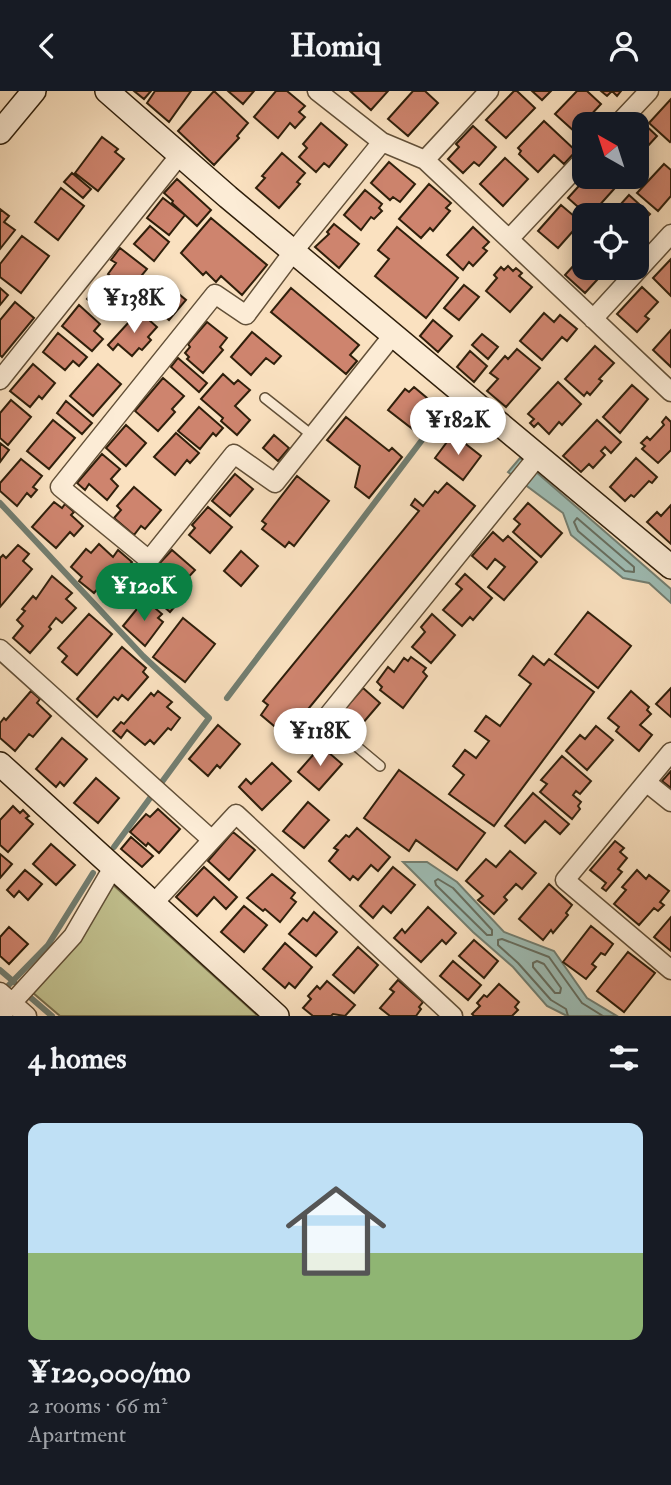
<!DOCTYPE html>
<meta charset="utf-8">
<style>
body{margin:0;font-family:"IM FELL Double Pica",serif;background:#242831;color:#f1f3f6;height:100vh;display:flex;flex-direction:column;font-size:26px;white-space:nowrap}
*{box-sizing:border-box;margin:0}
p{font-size:23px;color:#9ea1a6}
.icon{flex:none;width:38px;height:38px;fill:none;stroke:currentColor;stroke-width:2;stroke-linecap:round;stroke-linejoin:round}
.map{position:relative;height:925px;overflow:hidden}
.side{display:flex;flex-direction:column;background:#171b24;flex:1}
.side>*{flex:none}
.needle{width:46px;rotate:321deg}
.buttons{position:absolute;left:572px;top:21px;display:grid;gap:14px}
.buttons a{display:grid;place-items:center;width:77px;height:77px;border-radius:14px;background:#171b24;box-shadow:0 4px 18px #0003;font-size:35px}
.price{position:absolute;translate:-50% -60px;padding:0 16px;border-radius:24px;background:#fff;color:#222;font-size:23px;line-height:46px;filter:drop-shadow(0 2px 4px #0008)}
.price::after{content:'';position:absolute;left:50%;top:42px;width:21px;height:16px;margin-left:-10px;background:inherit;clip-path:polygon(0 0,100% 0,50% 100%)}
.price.on{background:#0b8043;color:#fff}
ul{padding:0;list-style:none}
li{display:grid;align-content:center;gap:14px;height:371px;padding:0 28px}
li span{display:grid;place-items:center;height:217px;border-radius:14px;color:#555}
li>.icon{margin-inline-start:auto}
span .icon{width:126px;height:126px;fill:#fffc;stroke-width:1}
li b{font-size:30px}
h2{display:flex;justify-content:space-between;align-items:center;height:84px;padding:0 28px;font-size:30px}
header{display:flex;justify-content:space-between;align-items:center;height:91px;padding:0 28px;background:#171b24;font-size:32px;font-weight:700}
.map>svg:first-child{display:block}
.green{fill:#c2c290;stroke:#78704e;stroke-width:2}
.water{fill:#9ebdb5;stroke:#727e71;stroke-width:2}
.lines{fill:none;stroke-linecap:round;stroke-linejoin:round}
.shore{stroke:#666e60;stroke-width:2}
.stream{stroke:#727e71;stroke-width:6}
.building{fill:#ce846e;stroke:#2f1f0b;stroke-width:2}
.lane-casing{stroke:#625038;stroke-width:12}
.street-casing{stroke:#625038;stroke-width:21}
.secondary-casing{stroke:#2f1f0b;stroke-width:26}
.lane{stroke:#fcecd6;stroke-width:9}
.street{stroke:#fcecd6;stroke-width:18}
.secondary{stroke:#fcecd6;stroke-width:23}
</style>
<header><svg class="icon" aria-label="back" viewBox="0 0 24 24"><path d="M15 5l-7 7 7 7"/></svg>Homiq<svg class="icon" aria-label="person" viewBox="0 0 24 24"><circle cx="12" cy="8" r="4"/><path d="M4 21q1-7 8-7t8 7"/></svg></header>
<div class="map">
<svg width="671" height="925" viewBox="0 0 671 925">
<rect width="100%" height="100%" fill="#fae1c0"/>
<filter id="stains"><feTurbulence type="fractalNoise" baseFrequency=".00286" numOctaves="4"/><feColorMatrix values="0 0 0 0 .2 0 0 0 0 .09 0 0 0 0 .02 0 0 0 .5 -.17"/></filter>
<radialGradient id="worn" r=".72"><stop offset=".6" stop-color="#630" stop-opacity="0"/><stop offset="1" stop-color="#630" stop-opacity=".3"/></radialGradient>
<path class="green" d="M111 792 258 925H60L32 901Z"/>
<path class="water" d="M520 367 671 498V512L649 492 623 487 571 444 563 422 508 381Z
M403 771H427L457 791 504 841 554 860 587 907 617 925H567L547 915 513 876 473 841Z"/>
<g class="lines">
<path class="shore" d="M577 427 634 476V481L625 480 578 440 574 431Z
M438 788 453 797 492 839V844H487L436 794 435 790Z
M537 870 544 873 561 897 560 902H555L533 876V872Z
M568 925 566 918 551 909 518 872 498 854V849L502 848 549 866 582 912 603 925"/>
<path class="stream" d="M0 412 143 565 209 627 114 756
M227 607 447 316
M0 879 14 891
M3 900 48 854 93 782
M24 901 52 925"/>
</g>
<path class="building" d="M134 0H151L144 8Z
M155 0H191L169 31 147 12Z
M214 0 248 32 237 45 239 47 214 74 178 40Z
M228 0H254L243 13Z
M276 0H287L305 15 299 21 305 26 295 37 290 32 278 47 254 26Z
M350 0H388L371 19Z
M413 0H425L438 12 408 45 388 28Z
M514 0H517L535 17 506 47 486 29Z
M532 0H551L542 9Z
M577 0H587L601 13 575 41 555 23Z
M601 0H621L617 5 612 0 607 5Z
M671 8V50L670 51 649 32Z
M544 30 576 60 564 73 554 64 538 81 519 63 521 60 518 57Z
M642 31 657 45 637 67V36Z
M321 32 347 54 329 76 324 72 316 81 299 66 307 57 303 53Z
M473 35 496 56 479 75 474 71 463 82 448 68 459 56 456 53Z
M102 46 118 58 115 61 124 68 98 100 75 82Z
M282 62 305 82 297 91 300 93 279 117 256 97 265 87 262 85Z
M505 67 528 88 503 115 480 93Z
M389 71 415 93 400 111 393 106 390 109 371 92Z
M664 73 671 79V105L658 120 637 102Z
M72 82 91 98 83 107 64 91Z
M587 86H600L614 98 597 117 594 114 586 123 568 107Z
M177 88 211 119 197 135 172 112 173 110 164 102Z
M429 93 451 112 446 117 450 120 433 140 430 137 421 147 399 128Z
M61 97 84 115 58 149 35 131Z
M365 99 382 113 379 117 382 120 374 128 371 126 361 139 344 124Z
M629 104 650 123 637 137V124H611Z
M163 107 185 124 169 144 147 127Z
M561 114 581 131 558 157 538 140Z
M0 118 9 125 4 131 15 139 0 158Z
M211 127 267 174 242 204 221 185 216 191 206 181 203 184 181 162Z
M334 133 359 153 339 177 315 156 329 143 327 141Z
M150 135 169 151 154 170 134 153Z
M397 136 458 187 426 227 375 185 389 168 378 159Z
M473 136 489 151 483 157 487 160 473 175 469 171 463 179 447 164Z
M22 145 49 165 21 202 0 186V173Z
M120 157 147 178 129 200 108 183 116 172 111 169Z
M584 163V177H608L585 202 565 184Z
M671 168V205L653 187Z
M508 175 513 180 516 177 522 182 519 185 532 196 510 221 486 200 497 187 494 184 501 176 504 179Z
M103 189 123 206 106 225 87 208Z
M163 190 186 209 169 229 146 209Z
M464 194 479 206 459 229 444 217Z
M642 196 658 211 645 225 649 228 637 241 617 223Z
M0 197 8 204 0 214Z
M291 197 359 254 350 264 357 270 346 283 271 221Z
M15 211 34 227 2 266 0 264V229Z
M79 214 100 233 94 240 103 248 92 260 62 235Z
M139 220 157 236 148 246 151 249 142 259 139 257 132 265 118 253 113 259 108 254Z
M544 222 554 231 560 224 577 238 567 250 562 246 542 269 520 250Z
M433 229 452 245 438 261 420 245Z
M207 231 227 247 220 256 223 259 203 282 187 268 189 266 185 262 190 256 188 253Z
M671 239V276L653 259Z
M252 241 281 265 274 273 266 267 251 284 231 266Z
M58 242 87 266 79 275 73 270 65 279 43 261Z
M482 243 498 256 488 268 472 254Z
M595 255 614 272 599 288 602 290 590 304 587 301 584 305 565 288Z
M517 258 540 277 506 316 487 300 498 288 490 282 505 265 508 268Z
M470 260 487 275 474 291 457 276Z
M178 267 207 292 199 301 171 276Z
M33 273 55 292 42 308 39 305 30 316 10 300Z
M98 273 121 293 93 325 70 305Z
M223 283 234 293 238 289 250 299 235 315 250 329 237 344 221 330 223 327 201 308Z
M163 287 184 305 172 318 175 321 158 340 135 320Z
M558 291 581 313 562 334 559 331 549 343 538 332 534 336 530 332 534 328 528 323Z
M632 294 648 308 620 342 603 326Z
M414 296 427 307 423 312 436 322 419 343 388 319 405 298 409 301Z
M11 309 31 326 8 354 0 347V322Z
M66 310 92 332 82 343 57 322Z
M199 316 223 337 216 345 213 342 200 358 178 340Z
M346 326 389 360 392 357 402 366 369 407 355 396 360 375 327 349Z
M666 326 671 331V359L658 372 642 358 645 355 641 352 647 346 650 349 664 334 662 331Z
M53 329 75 347 49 378 27 360Z
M597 329 621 351 611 362 605 356 601 360 605 364 593 377 589 373 581 381 563 365Z
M126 334 146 352 126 375 106 357Z
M176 342 199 362 190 372 187 369 175 384 154 366Z
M453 343 481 365 463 389 435 367Z
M274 344 289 357 278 370 263 357Z
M0 352 9 359 0 371Z
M102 363 120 378 111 388 118 395 107 409 89 393 85 399 77 392Z
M636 367 657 386 652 392 649 390 634 406 631 404 625 410 610 396Z
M21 368 42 385 33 396 37 399 31 406 27 402 17 415 0 400V392Z
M235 383 253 398 230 425 212 410Z
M297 385 329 410 294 455 289 451 285 456 262 438 266 433 262 430Z
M447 392 475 415 286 645 261 624 268 614 263 610 419 420 411 414 415 408 423 415 435 400 438 402Z
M134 396 161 419 145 438 141 435 134 444 114 427 121 419 117 415Z
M54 411 62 417 65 413 74 421 71 424 83 435 74 445 70 441 56 457 32 436Z
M528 412 562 442 541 466 513 441 520 433 514 428Z
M671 414V453L647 431 657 421 661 425Z
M208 416 232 436 210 462 189 444 195 437 192 434Z
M493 441 503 450 508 445 537 471 504 509 488 496 505 476 495 468 487 478 472 465Z
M99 453 113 466 118 459 132 471 121 483 115 478 94 502 79 490 82 486 71 476 86 458 91 462Z
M18 454 29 463 23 470 32 478 0 516V467L3 464 6 467Z
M172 459 195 479 182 493 189 499 170 521 155 508 162 501 150 490 161 479 157 475Z
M241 460 258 475 241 495 224 480Z
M465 483 492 507 473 529 470 526 462 535 443 519 462 498 456 493Z
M52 485 72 502 66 508 76 517 62 532 56 527 49 536 51 538 30 562 13 547 23 535 17 529 25 520 22 518 33 505 36 508Z
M149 512 162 523 158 527 163 531 145 555 123 535 141 513 145 516Z
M588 521 631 555 598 597 555 563Z
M89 523 112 543 77 584 62 571 67 565 58 557Z
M432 523 455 544 431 572 412 556 425 541 421 536Z
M183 527 215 553 185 591 153 566Z
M122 556 146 577 143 581 148 586 128 609 122 604 118 609 114 606 97 626 77 608Z
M533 565 544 574 549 568 594 601 494 735 449 703 464 684 453 675 465 659 476 667 489 650 475 640 486 625 500 635 531 593 519 584Z
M411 566 426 577 423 581 427 585 403 617 380 599 382 596 377 591 388 576 394 581 404 567 408 570Z
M363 597 380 612 362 633 353 625 350 629 342 621Z
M671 597V626L656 613Z
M31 600 40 608 37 612 51 625 33 646 29 643 15 660 0 647V632L4 627 6 629Z
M158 600 172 611 167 616 180 627 171 639 168 637 154 653 150 649 145 654 127 639 121 647 113 640 121 631 124 633 151 602 154 605Z
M631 600 649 616 647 619 651 623 640 634 652 644 639 660 616 640 619 636 608 627Z
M218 634 240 653 220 677 217 674 208 685 189 668Z
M596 635 613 649 587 679 566 660 580 644 585 648Z
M62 647 87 668 64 695 60 691 56 696 36 678Z
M321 655 342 673 319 699 298 681Z
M562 665 591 690 580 703 576 700 573 704 581 711 578 715 580 718 572 728 540 701 547 693 541 689Z
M272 672 291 690 262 719 239 696 246 688 251 693Z
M399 679 485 742 457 779 416 749 409 760 364 727Z
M671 680V697L662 690Z
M96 687 119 707 98 732 74 712Z
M533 702 569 733 560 743 545 730 525 752 505 735Z
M308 711 329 729 304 757 283 740Z
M13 715 20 722 23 719 29 725 26 727 33 733 8 761 0 754V729Z
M158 718 180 738 159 762 148 752 146 755 130 741 146 723 150 726Z
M357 737 390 766 378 780 371 774 358 789 353 785 350 789 329 770 338 759 334 757 346 744 349 746Z
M233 741 255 759 229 789 208 770Z
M131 746 153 765 142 776 121 758Z
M615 750 624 757 620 761 627 767 618 778 622 781 606 800 602 797 606 792 590 779Z
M51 753 75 774 56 794 33 773Z
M510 760 536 782 522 798 516 793 504 806 507 809 494 823 478 809 483 805 466 790 486 768 496 776Z
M0 763 12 773 0 787Z
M204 776 237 806 226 818 214 806 197 825 176 806Z
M393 776 415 794 391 822 383 815 373 827 360 815Z
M25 779 42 793 28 809 19 800 14 806 7 799Z
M637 779 646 788 649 784 669 800 660 811 664 814 658 820 654 817 639 834 614 813 626 799 622 796Z
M272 783 295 802 291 807 296 811 280 831 265 818 263 820 247 807Z
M549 793 572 814 566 822 568 824 553 842 551 839 543 849 519 828Z
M244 815 267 834 244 861 221 841Z
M428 816 456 842 446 853 442 849 421 871 394 847 402 838 405 842Z
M314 821 337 841 316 865 289 843 303 827 307 830Z
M671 826V860L654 846Z
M591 835 613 853 605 864 601 862 592 873 596 876 586 888 563 871Z
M9 836 28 853 9 873 0 865V846Z
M474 849 498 870 484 887 459 865Z
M285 852 312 876 295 897 289 892 285 897 263 878Z
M358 856 378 874 354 902 333 884Z
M628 861 655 882 624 921 597 900Z
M453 870 481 894 468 909 440 885Z
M398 889 423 911 419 916 421 918 416 925H390L380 917 394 901 390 898Z
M327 890 355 914 345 925 333 923 331 925H313L303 917 311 908 308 905 317 895 320 898Z
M499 893 519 911 515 916 518 919 512 925H474L472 923 480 915 477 912 484 904 487 906Z"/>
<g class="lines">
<g class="lane-casing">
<path id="lane" d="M265 307 313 345
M136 485 149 469
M325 629 380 675"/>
</g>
<g class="street-casing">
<path id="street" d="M317 0 382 51 425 69 671 301
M618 33 649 0
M382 51 293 161 246 224 215 203 60 396 149 469 234 363 275 392 393 244
M425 69 489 0
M509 148 584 68
M593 228 671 143
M0 289 179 65
M0 558 212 749
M309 648 538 365
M671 661 565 789 671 879
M646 691 671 711
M153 813 236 723 453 925
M0 901 27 925
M0 925 73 845 108 785 115 778"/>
</g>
<g class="secondary-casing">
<path id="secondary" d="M107 0 228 106 671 476
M0 41 34 0
M0 673 277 925"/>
</g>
<use href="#lane" class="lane"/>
<use href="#street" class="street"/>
<use href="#secondary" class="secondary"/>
</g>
<rect width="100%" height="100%" filter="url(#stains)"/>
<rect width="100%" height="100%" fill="url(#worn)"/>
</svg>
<div class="buttons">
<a><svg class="needle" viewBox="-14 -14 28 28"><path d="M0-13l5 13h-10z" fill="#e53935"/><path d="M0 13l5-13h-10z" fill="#9ea1a6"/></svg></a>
<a><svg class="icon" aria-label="locate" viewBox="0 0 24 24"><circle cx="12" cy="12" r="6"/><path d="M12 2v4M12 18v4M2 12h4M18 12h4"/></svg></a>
</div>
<b class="price" style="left:134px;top:244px">¥138K</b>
<b class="price" style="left:458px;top:366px">¥182K</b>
<b class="price on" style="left:144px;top:532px">¥120K</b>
<b class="price" style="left:320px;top:677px">¥118K</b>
</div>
<section class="side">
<h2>4 homes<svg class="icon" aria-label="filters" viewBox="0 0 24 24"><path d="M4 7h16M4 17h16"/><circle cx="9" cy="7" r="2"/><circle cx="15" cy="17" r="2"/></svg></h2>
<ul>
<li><span style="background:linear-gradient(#bfe0f5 60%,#8fb573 0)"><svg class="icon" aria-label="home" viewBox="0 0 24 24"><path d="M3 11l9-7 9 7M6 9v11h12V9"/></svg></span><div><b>¥120,000/mo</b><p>2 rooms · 66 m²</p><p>Apartment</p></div></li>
</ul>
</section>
